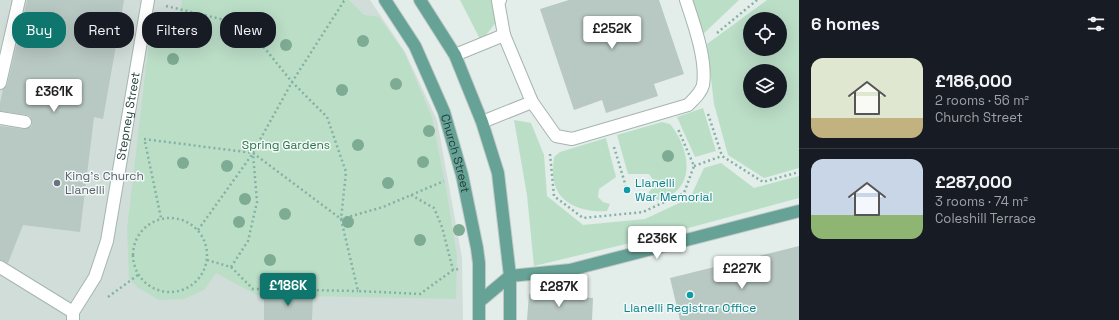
<!DOCTYPE html>
<meta charset="utf-8">
<style>
body{margin:0;font-family:"Space Grotesk",sans-serif;background:#20242c;color:#f1f3f6;height:100vh;display:flex;flex-direction:column;font-size:15px;white-space:nowrap}
*{box-sizing:border-box;margin:0}
p{font-size:13px;color:#9ea1a6}
.icon{flex:none;width:22px;height:22px;fill:none;stroke:currentColor;stroke-width:2;stroke-linecap:round;stroke-linejoin:round}
.map{position:relative;flex:1;overflow:hidden}
.panel{display:flex;flex-direction:column;background:#171b24;width:320px}
.panel>*{flex:none}
.hud{position:absolute;left:12px;top:12px;width:380px;height:36px;display:flex;gap:8px}
.tools{position:absolute;left:743px;top:12px;display:grid;gap:8px}
.tools a{display:grid;place-items:center;width:44px;height:44px;border-radius:50%;background:#171b24;box-shadow:0 4px 16px #0002;font-size:20px}
.price{position:absolute;translate:-50% -34px;padding:0 9px;border-radius:4px;background:#fff;color:#222;font-size:13px;line-height:26px;filter:drop-shadow(0 1px 2px #0008)}
.price::after{content:'';position:absolute;left:50%;top:24px;width:12px;height:9px;margin-left:-6px;background:inherit;clip-path:polygon(0 0,100% 0,50% 100%)}
.price.active{background:#0f766e;color:#fff}
ul{padding:0;list-style:none}
li{display:flex;align-items:center;gap:12px;height:100px;padding:0 12px}
li+li{border-top:1px solid #363941}
li span{display:grid;place-items:center;flex:none;width:112px;height:80px;border-radius:12px;color:#555}
li>.icon{margin-inline-start:auto}
span .icon{width:48px;height:48px;fill:#fffc;stroke-width:1}
li b{font-size:17px}
h2{display:flex;justify-content:space-between;align-items:center;height:48px;padding:0 12px;font-size:17px}
.pill{padding:0 14px;border-radius:16px;background:#171b24;box-shadow:0 4px 16px #0002;font-size:14px;line-height:36px}
.pill.active{background:#0f766e;color:#fff}
main{display:flex;flex:1;min-height:0}
.map>svg:first-child{display:block}
.built{fill:#d1ddd8}
.green{fill:#bbdec7;fill-rule:evenodd}
.building{fill:#b8c8c2}
.lines{fill:none;stroke-linecap:round;stroke-linejoin:round}
.minor-casing{stroke:#a5b5b0;stroke-width:14}
.major-casing{stroke:#c1c9c7;stroke-width:14}
.path{stroke:#83b1a5;stroke-width:2.5;stroke-dasharray:2 3;stroke-linecap:butt}
.minor{stroke:#fff;stroke-width:12}
.major{stroke:#67a297;stroke-width:12}
.tree{fill:#7eab93}
.worship-dot{fill:#6b7280;stroke:#f3f9f6;stroke-width:1.5}
.culture-dot{fill:#0f9aa8;stroke:#f3f9f6;stroke-width:1.5}
.labels{text-anchor:middle;dominant-baseline:central;stroke-width:3;stroke-linejoin:round;paint-order:stroke}
.street-label{font-size:12px;fill:#223e38;stroke:#f3f9f6}
.park-label{font-size:12px;fill:#2c754d;stroke:#f3f9f6}
.worship-label{font-size:12px;fill:#5b616d;stroke:#f3f9f6;text-anchor:start}
.culture-label{font-size:12px;fill:#0d838f;stroke:#f3f9f6;text-anchor:start}
</style>
<main>
<div class="map">
<svg width="799" height="320" viewBox="0 0 799 320">
<rect width="100%" height="100%" fill="#e3ede9"/>
<path class="built" d="M0 0H370L405 52 437 120 462 258 463 320H0Z"/>
<path class="green" d="M181 0H349L364 15 379 17 404 52 432 117 447 194 457 257 456 299 257 295 216 273 204 290 184 299 159 300 137 287 129 278 127 229 150 33C169 28 175 23 182 4Z
M460 0H493L492 5 498 20 481 41Z
M691 0H739L702 35Z
M767 0H799V168L764 178 728 155 714 104 707 44ZM750 19H780V49H750ZM750 71H780V101H750Z
M703 108 716 151 695 157 677 117Z
M514 120 531 123 544 155 547 196 583 225 645 219 690 198 704 168 721 163 754 188 799 176V198L655 237 534 266 527 195Z
M662 122 670 124C690 148 698 191 658 200L648 193 652 188 654 181 649 174H628L617 135Z
M606 138 616 177 599 189 598 197 603 202 610 204 607 211C588 213 561 206 555 185 552 177 553 166 554 157L560 152Z"/>
<path class="building" d="M27 0H124L103 119 94 117 80 232 23 225 8 263 0 260V126L24 129 31 127 32 123 30 116 27 115 0 111V103L3 89 7 85Z
M569 0H659L684 74 654 84 658 96 606 113 602 100 574 110 540 9Z
M799 246V320H680L670 278Z
M264 294 313 295 312 320H264Z
M529 294 593 298 592 320H527Z"/>
<g class="lines">
<g class="minor-casing">
<g id="minor">
<path d="M500 0 498 1 504 35 532 102 556 136 572 139 688 105C694 99 701 93 703 85 707 60 694 24 686 0"/>
<path d="M455 55 504 35"/>
<path d="M0 83 19 0"/>
<path d="M0 118 25 122"/>
<path d="M482 122 532 102"/>
<path d="M0 267 73 312"/>
<path id="s1" d="M73 320V312L95 277 107 241 148 0"/>
</g>
</g>
<g class="major-casing">
<g id="major">
<path id="s2" d="M385 0 415 46 444 112 462 175 477 248 479 263V320"/>
<path d="M420 0 455 55 482 122 498 173 510 276V320"/>
<path d="M479 302 510 276 570 270 799 211"/>
</g>
</g>
<path class="path" d="M166 6 246 25 292 82 327 117 346 172 341 219 383 207 444 181
M717 33 757 0
M708 114 722 156 763 182 799 172
M144 139 253 153 341 219 358 291 420 294 453 270 459 269
M145 142 161 218
M614 147 627 190
M550 154 554 196 583 218 643 212 684 193 694 166 678 129
M694 166 722 156
M411 195 434 208 442 227 453 270
M133 255a37 37 0 1 1 74 0a37 37 0 1 1-74 0Z
M198 230 251 156 292 82 344 1 347 0
M207 260 231 267 248 241 257 202 253 154
M231 267 253 289 358 291
M108 297 138 275"/>
<use href="#minor" class="minor"/>
<use href="#major" class="major"/>
</g>
<g class="tree">
<circle cx="195" cy="37" r="6"/>
<circle cx="363" cy="41" r="6"/>
<circle cx="286" cy="45" r="6"/>
<circle cx="173" cy="59" r="6"/>
<circle cx="396" cy="84" r="6"/>
<circle cx="342" cy="90" r="6"/>
<circle cx="429" cy="131" r="6"/>
<circle cx="358" cy="145" r="6"/>
<circle cx="668" cy="156" r="6"/>
<circle cx="423" cy="162" r="6"/>
<circle cx="183" cy="163" r="6"/>
<circle cx="227" cy="166" r="6"/>
<circle cx="388" cy="183" r="6"/>
<circle cx="245" cy="199" r="6"/>
<circle cx="285" cy="214" r="6"/>
<circle cx="239" cy="222" r="6"/>
<circle cx="348" cy="222" r="6"/>
<circle cx="459" cy="230" r="6"/>
<circle cx="420" cy="240" r="6"/>
<circle cx="270" cy="260" r="6"/>
</g>
<circle class="worship-dot" cx="57" cy="183" r="4"/>
<g class="culture-dot">
<circle cx="627" cy="190" r="4"/>
<circle cx="690" cy="295" r="4"/>
</g>
<g class="labels">
<g class="street-label">
<text stroke="none"><textPath href="#s1" startOffset="214">Stepney Street</textPath></text>
<text stroke="none"><textPath href="#s2" startOffset="170">Church Street</textPath></text>
</g>
<g class="park-label">
<text x="286" y="145">Spring Gardens</text>
</g>
<g class="worship-label">
<text x="65" y="176">King's Church<tspan x="65" dy="14">Llanelli</tspan></text>
</g>
<g class="culture-label">
<text x="635" y="183">Llanelli<tspan x="635" dy="14">War Memorial</tspan></text>
<text x="690" y="308" text-anchor="middle">Llanelli Registrar Office</text>
</g>
</g>
</svg>
<div class="tools">
<a><svg class="icon" aria-label="locate" viewBox="0 0 24 24"><circle cx="12" cy="12" r="6"/><path d="M12 2v4M12 18v4M2 12h4M18 12h4"/></svg></a>
<a><svg class="icon" aria-label="layers" viewBox="0 0 24 24"><path d="M12 4l9 5-9 5-9-5zM3 14l9 5 9-5"/></svg></a>
</div>
<b class="price" style="left:612px;top:50px">£252K</b>
<b class="price" style="left:54px;top:113px">£361K</b>
<b class="price" style="left:657px;top:260px">£236K</b>
<b class="price" style="left:742px;top:290px">£227K</b>
<b class="price active" style="left:288px;top:307px">£186K</b>
<b class="price" style="left:559px;top:308px">£287K</b>
<div class="hud">
<a class="pill active">Buy</a>
<a class="pill">Rent</a>
<a class="pill">Filters</a>
<a class="pill">New</a>
</div>
</div>
<section class="panel">
<h2>6 homes<svg class="icon" aria-label="filters" viewBox="0 0 24 24"><path d="M4 7h16M4 17h16"/><circle cx="9" cy="7" r="2"/><circle cx="15" cy="17" r="2"/></svg></h2>
<ul>
<li><span style="background:linear-gradient(#dfe7d0 75%,#c2b280 0)"><svg class="icon" aria-label="home" viewBox="0 0 24 24"><path d="M3 11l9-7 9 7M6 9v11h12V9"/></svg></span><div><b>£186,000</b><p>2 rooms · 56 m²</p><p>Church Street</p></div></li>
<li><span style="background:linear-gradient(#c9d6e8 70%,#8fb573 0)"><svg class="icon" aria-label="home" viewBox="0 0 24 24"><path d="M3 11l9-7 9 7M6 9v11h12V9"/></svg></span><div><b>£287,000</b><p>3 rooms · 74 m²</p><p>Coleshill Terrace</p></div></li>
</ul>
</section>
</main>
